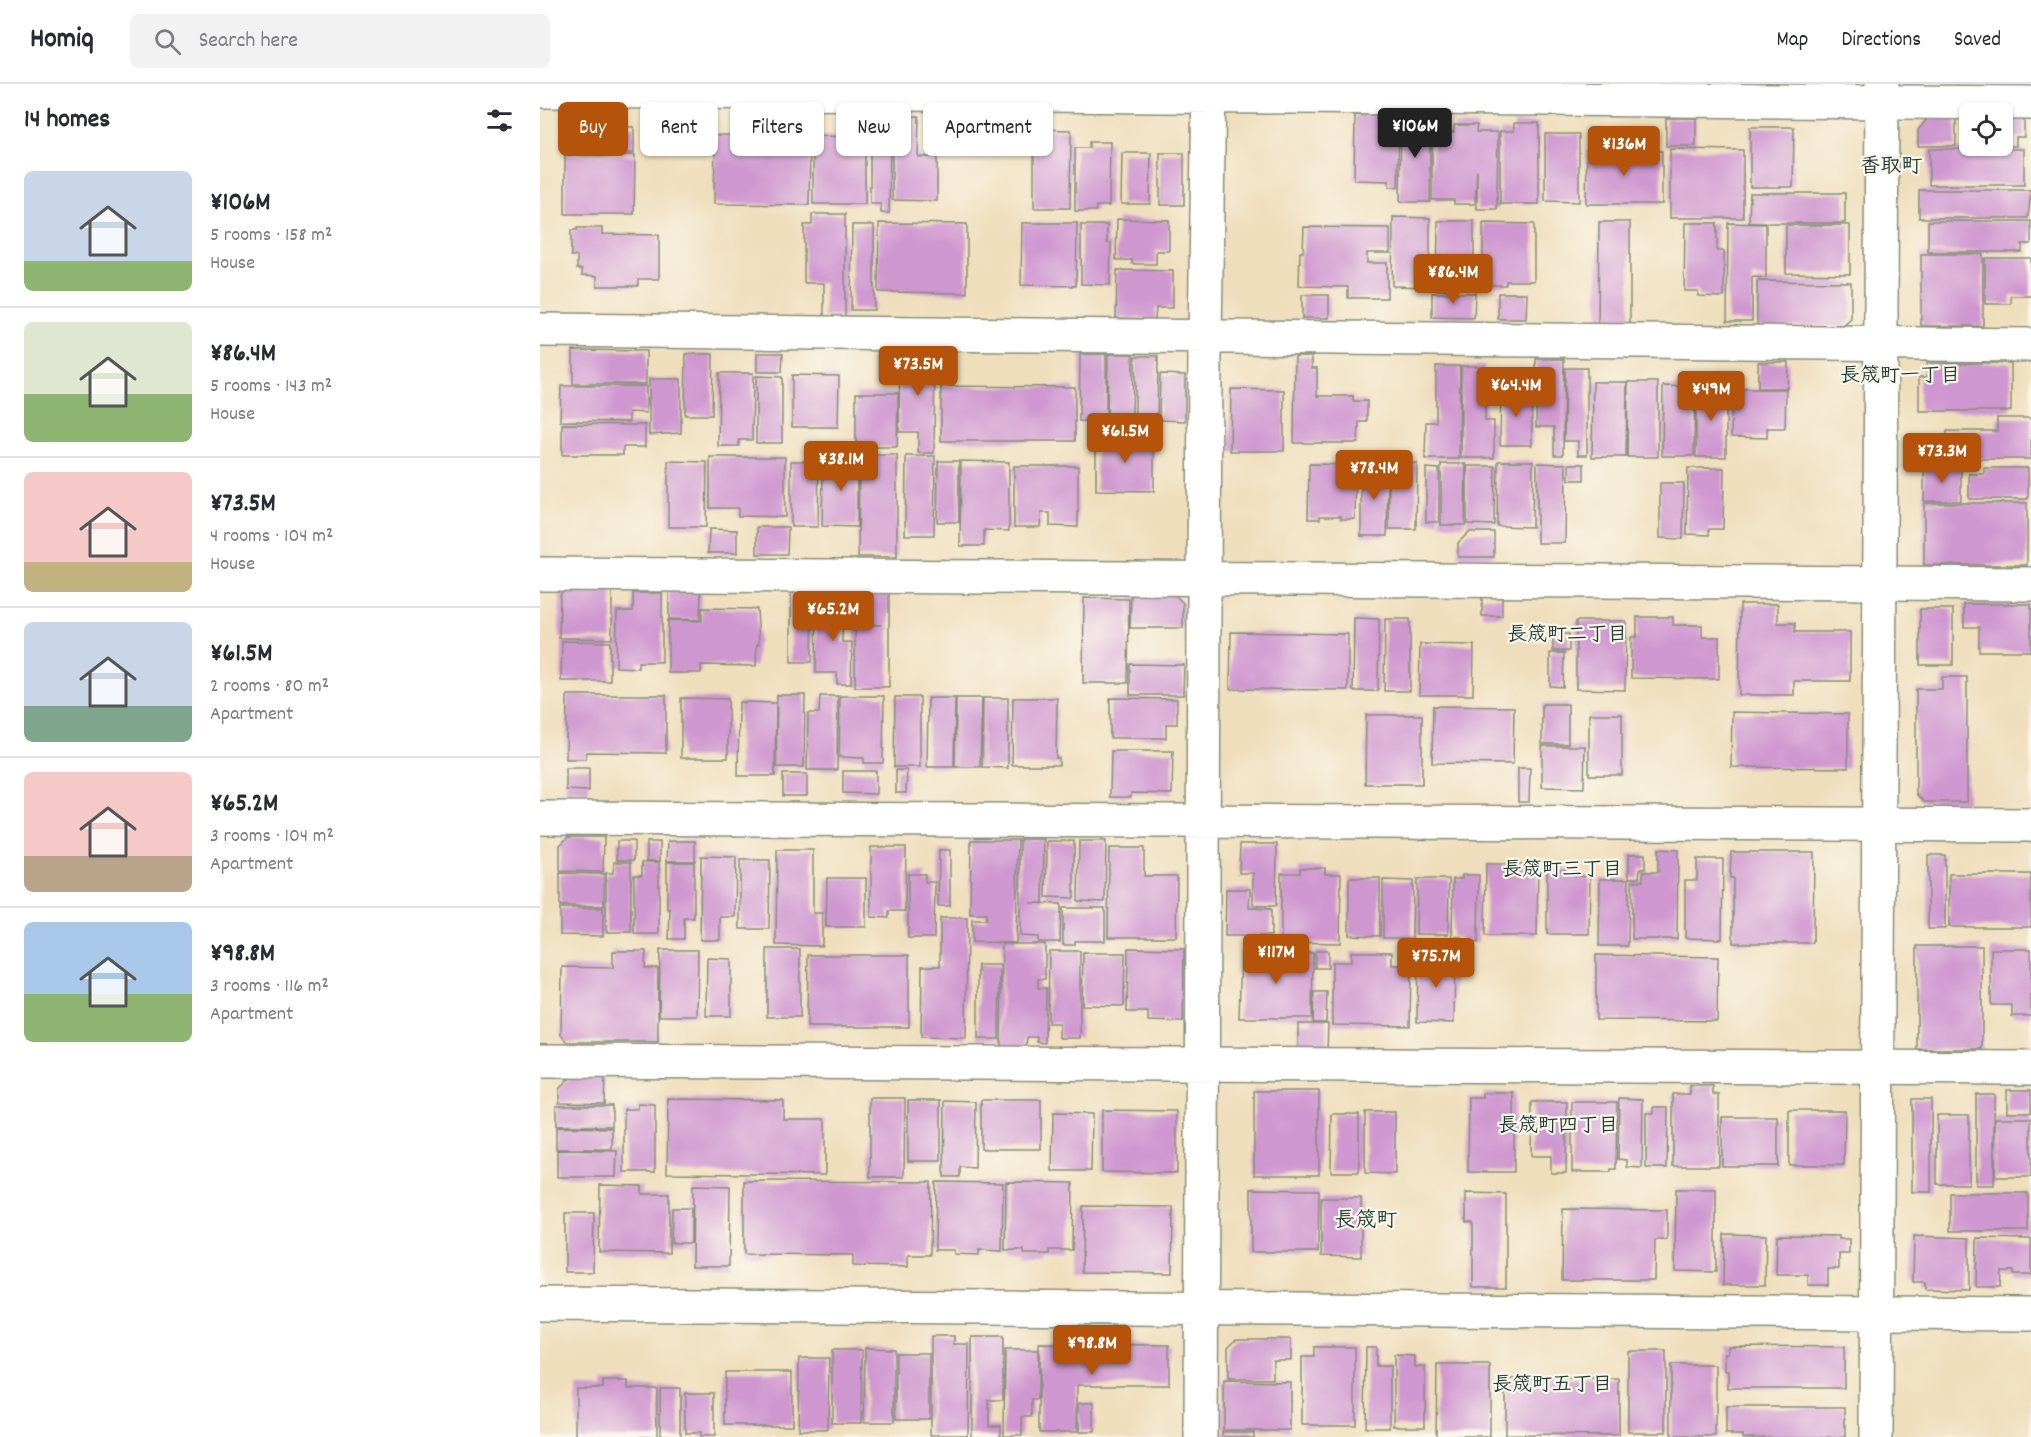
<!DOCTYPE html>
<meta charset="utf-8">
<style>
body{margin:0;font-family:Dekko,"Klee One",sans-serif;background:#f2f2f3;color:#2b2b33;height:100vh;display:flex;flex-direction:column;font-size:22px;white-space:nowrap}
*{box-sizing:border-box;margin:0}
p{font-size:20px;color:#7c7c81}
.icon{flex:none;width:33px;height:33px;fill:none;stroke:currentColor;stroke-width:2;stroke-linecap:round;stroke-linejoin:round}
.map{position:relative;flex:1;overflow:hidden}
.details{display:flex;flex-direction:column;background:#fff;width:540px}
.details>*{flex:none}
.top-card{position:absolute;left:18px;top:18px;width:570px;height:54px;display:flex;gap:12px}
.fabs{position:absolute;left:1419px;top:18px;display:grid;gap:12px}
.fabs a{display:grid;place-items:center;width:54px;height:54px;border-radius:9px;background:#fff;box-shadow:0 2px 4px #0004;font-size:30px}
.price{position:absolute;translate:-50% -51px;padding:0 14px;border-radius:6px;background:#b45309;color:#fff;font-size:20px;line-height:39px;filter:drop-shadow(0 2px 3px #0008)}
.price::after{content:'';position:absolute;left:50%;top:36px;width:18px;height:14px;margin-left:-9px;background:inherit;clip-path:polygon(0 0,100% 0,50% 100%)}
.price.on{background:#222;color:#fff}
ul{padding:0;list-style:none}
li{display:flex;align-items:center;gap:18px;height:150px;padding:0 24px}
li+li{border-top:2px solid #e1e1e2}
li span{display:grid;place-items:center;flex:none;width:168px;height:120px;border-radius:9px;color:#555}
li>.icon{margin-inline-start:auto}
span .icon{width:72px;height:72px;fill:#fffc;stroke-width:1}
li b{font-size:26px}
h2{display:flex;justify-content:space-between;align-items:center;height:72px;padding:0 24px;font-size:26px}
.chip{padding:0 21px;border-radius:9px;background:#fff;box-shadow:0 2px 4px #0004;font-size:21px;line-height:54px}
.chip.on{background:#b45309;color:#fff}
header{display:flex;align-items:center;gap:36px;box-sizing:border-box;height:84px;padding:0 30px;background:#fff;border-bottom:2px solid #e1e1e2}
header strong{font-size:28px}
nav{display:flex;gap:33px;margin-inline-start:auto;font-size:21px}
.search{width:420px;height:54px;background:#f2f2f3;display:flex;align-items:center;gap:15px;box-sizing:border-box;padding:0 21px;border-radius:9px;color:#7c7c81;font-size:22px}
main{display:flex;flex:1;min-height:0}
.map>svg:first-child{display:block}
.building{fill:#cf97d0}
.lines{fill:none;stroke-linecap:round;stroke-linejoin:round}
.minor-casing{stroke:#878e78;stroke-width:36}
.tertiary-casing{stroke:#878e78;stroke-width:36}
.minor{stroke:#fff;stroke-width:33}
.tertiary{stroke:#fff;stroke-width:33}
.labels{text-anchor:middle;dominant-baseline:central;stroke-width:4.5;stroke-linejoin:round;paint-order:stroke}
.neighbourhood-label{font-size:20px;font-weight:bold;fill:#1f3d34;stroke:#fbf7ec}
.quarter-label{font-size:21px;font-weight:bold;fill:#1f3d34;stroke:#fbf7ec}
</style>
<header>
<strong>Homiq</strong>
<div class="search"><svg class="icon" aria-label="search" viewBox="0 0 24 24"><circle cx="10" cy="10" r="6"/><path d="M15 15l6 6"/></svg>Search here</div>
<nav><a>Map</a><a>Directions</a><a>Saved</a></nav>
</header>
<main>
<section class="details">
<h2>14 homes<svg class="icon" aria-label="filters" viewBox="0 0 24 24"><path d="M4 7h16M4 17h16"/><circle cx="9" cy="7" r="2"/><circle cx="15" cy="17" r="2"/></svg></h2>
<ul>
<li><span style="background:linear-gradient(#c9d6e8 75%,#8fb573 0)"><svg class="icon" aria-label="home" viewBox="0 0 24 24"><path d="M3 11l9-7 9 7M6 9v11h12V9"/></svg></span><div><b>¥106M</b><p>5 rooms · 158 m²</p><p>House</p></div></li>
<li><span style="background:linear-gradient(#dfe7d0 60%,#8fb573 0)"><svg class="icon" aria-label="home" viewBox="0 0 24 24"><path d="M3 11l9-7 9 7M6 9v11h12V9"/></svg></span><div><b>¥86.4M</b><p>5 rooms · 143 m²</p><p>House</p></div></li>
<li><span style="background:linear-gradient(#f6c9c9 75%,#c2b280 0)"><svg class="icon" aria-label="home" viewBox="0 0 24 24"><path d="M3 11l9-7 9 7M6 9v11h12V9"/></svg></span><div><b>¥73.5M</b><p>4 rooms · 104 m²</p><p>House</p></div></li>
<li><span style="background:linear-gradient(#c9d6e8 70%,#7fa58c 0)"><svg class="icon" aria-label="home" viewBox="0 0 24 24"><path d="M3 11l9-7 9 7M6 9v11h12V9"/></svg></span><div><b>¥61.5M</b><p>2 rooms · 80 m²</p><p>Apartment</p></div></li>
<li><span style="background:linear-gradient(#f6c9c9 70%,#b9a48a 0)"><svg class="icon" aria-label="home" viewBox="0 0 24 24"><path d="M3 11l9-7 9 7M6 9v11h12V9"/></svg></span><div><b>¥65.2M</b><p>3 rooms · 104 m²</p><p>Apartment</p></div></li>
<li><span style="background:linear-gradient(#a9c7e8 60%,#8fb573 0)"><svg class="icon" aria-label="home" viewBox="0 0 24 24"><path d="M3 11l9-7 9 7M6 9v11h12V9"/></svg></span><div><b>¥98.8M</b><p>3 rooms · 116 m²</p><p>Apartment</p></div></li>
</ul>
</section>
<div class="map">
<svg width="1491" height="1353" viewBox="0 0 1491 1353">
<rect width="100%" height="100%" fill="#fbf7ec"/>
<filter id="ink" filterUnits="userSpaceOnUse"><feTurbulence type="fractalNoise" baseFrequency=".0167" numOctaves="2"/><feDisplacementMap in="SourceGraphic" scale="12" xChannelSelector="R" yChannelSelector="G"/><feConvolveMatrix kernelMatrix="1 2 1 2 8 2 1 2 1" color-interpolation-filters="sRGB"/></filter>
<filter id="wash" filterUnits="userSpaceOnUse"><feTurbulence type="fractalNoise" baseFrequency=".008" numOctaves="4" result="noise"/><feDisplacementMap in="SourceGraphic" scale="24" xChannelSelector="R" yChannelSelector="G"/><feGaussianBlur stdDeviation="1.35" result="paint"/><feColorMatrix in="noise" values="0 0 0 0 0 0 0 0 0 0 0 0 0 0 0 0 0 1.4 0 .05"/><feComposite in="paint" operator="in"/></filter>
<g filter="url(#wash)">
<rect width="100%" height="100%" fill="#efdebc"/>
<g id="blocks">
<path class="building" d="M33 25 72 26V42L94 43V69H25V33Z
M144 27H167L166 59H144Z
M815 31H859L858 103H849V97L814 96Z
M861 31H890V118H860Z
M352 32H379L378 73H397V117L352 116Z
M1126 34H1156V62H1126Z
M1388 34H1416V62H1378V46Z
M1424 36H1430V62H1424Z
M1462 36H1484V53H1476V62H1462Z
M974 39H999V120H960V47H974Z
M914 41H937L936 48H958L957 125H937V86L935 120H914V116H892V48H914Z
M1210 43H1254L1253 103H1210Z
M494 45 531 46 530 124H494Z
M330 47H350L349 129H341V120H330Z
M1005 50H1039V118L1005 117Z
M175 51H221V59H270L269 121 174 120Z
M273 52 325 53V120H273Z
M549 58H570L569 122H556V127H535V64H549Z
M1130 65 1203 66V134H1130Z
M1389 65H1484V101H1389Z
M1047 66 1122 67V120H1046Z
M582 69H611L610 120H581Z
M620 69H644V121H620Z
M25 71H95L94 130H25Z
M1379 106H1491L1488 134H1379Z
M1210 109H1305V139H1209Z
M272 130H305V233H284V199H264V141H272Z
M853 133 890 134V203L852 202Z
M577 135 629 136V167H616V180H592V176H576Z
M898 137H934V197H914V206H897Z
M1388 137H1491V160H1482V168H1388Z
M1059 138H1090V242H1058Z
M339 139 427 140V209L338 208Z
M482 139H537L536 202 481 201Z
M943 139 994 140V197H966V201H945V195H943Z
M1145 139H1177V167H1184V213L1158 212V207H1144Z
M1188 139 1226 140V194L1212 193V237H1187Z
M312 141H334V226H311Z
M541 141H567V159H571L570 201 541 200Z
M1246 141H1310V190L1246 189Z
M764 143 850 144V169H827V179H847V214H808V203L759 202 760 168H763Z
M37 144H62V150L119 151V195H98V202H57V192L42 191V185H37V172H31V146H37Z
M1381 170H1443V242H1381Z
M1445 174H1491V212H1471V220H1445Z
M577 186 633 187V224H616L615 235 576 234Z
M1217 197 1311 198V235L1303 242H1217Z
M892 209H935L934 234 892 233Z
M958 209H987L986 235H958Z
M762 211H789V234H762Z
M33 266 106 267V300H33Z
M360 267H395L394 369H378V348H359Z
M217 269H243L242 288H217Z
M146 270H173L172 331H145Z
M540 270H566V338L539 337Z
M568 270H593L592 338 567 337Z
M595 272H618L617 338 595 337Z
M755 272H772V284H777V312H813V317H827V338H819L818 359H754Z
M996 275H1024L1023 371H1014V343H996Z
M1218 278H1248L1247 304H1218Z
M1387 279H1471V327H1379V293H1387Z
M896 282H920L919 375H885L886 338H896Z
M921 282H945V337H954V374H921Z
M1025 284H1047V371H1038V357H1024Z
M179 289H213L212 356H199V362H178Z
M620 290 645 291V337L619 336Z
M252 291 299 292 298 343H252Z
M216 292 242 293V359H216Z
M109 295H141V349L109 351Z
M1179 295H1187V303H1179Z
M1053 298H1087L1086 373H1052Z
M1088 298H1118V373H1087Z
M21 302H106V329L89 328V338L20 337Z
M401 302 535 303V357H401Z
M1123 302 1155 303 1154 372H1122Z
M1156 304H1186V373H1156Z
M691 305 744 306V367H690Z
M1192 305H1246L1245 344H1227V354L1191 353Z
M961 307H992V361H960Z
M316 309H358L357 363H316Z
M1457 334H1491V375H1407V347H1457Z
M22 340 105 341V363H83V371H22Z
M556 352 614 353V407L556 406Z
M292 370H317V443L282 442 283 389H292Z
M319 371H357V473H318Z
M366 372H395L394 451H365Z
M170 373H245V433L198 432V424H170Z
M128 377 167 378 166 443H128Z
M251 377H279L278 443H251Z
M398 377H419V438H397Z
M421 377 469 378V447L444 446V462H420Z
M958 377H993L992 443 957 442Z
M849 379H877L876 445H849Z
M997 379 1026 380 1025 459H997Z
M769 380 816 381 815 435H801V432H780V435H768Z
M901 380H926L925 441H901Z
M1029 380H1044V396H1029Z
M474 382H538V443L510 442V429H501L500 443H474Z
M821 382H848L847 452H821Z
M927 382H955L954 441 927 440Z
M886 384 899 385V438H886Z
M1148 384H1184L1183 445H1169V451L1147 450Z
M1384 384H1421V417H1384Z
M1444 384H1488V415H1429V390H1444Z
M1120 399H1144L1143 455 1120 454Z
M1384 419H1487V481H1384Z
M217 443H248L247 470H217Z
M169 445 197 446V469H168Z
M929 448H954V473H918V459Z
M27 501 72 502V555L19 554 20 511Z
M129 506H161L160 536 129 535Z
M251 506H273L272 578H251Z
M316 508H349V603H315V541H341L316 539Z
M93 509H122V578H98V584L76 583 77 527H93Z
M591 509H633L643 519V544H590Z
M288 511H303L302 558H312L311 600H297V589H276L277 522 287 523Z
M942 513H962V532H942Z
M544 514 589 515 588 599H543Z
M1200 520H1238V539H1255V548H1310V597H1254V611H1199Z
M1424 520H1491V567H1439V543H1424Z
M162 524 217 525 219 560H217L216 582 161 581V589H128V536L162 537Z
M1380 525H1413V581H1380Z
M1097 533H1133V541H1162V553H1179V595L1091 594V553H1097Z
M814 534 839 535 838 607H813Z
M845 535H870V607H844Z
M1036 537H1086L1085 606 1036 605Z
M691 548 808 550V606L690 605Z
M1013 550H1029V567H1013Z
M22 557 70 558V597H21Z
M880 560 934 561 933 611H879Z
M1010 569H1024L1023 603 1010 602Z
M590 580 644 581 643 611H590Z
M1402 593H1427V718H1384L1376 710V605H1402Z
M27 611H126V669L46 668V675H26Z
M237 611H265L264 683H236Z
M280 612H298L297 686H267L268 629H279Z
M300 612H344L343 679H324V674L299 673Z
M355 613H380V683H354Z
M141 614 188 615V674H141Z
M388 614H415L414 683H387Z
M416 614H442L440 683H415Z
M443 614H468V684L442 683Z
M473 614H517L516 674H519V681H472Z
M570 614 637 615V640H626V654H570Z
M199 618 236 619 235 692H198Z
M1002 620H1028V660H1002Z
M893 622 974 623 973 680 892 679Z
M1192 628 1308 630V684L1191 683Z
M1049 630H1082V691H1049Z
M826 631H882V700H825Z
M1002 662H1045L1044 704 1002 703Z
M571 667H633L632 710 591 709V713H570Z
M26 684H49V707L26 706Z
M978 684H990L989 718H978Z
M356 686H367L366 709H356Z
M303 687H336V710L303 709Z
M243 690H267V712H243Z
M28 753H64L63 788 20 787V761Z
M480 755H504L503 819H490L521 820 520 858H498V853L480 852Z
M431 756H478L476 859 432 858V836H446V830H430Z
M77 757H94V776H77Z
M128 757H155V777H127Z
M507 757H534V814L506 813Z
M539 757H566L565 818 538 817Z
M107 758H120V777H107Z
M700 760H737L736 822H713V789H699Z
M331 763H366L365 827H349V834L331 833Z
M569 764H604V792H637L636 853H568Z
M1118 765 1138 766 1137 855H1092V797H1103V788H1118Z
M237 766H273V829H282V862L236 861Z
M399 766H410V822H398Z
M1191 768H1274L1273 859H1193V794H1190Z
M1089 770H1105V785H1100L1099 794H1089Z
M1388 771H1405V845H1388Z
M161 772 196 773 195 833H180V856H160Z
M1157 775H1183L1182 855 1145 854V796H1157Z
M200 776H230L229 845H200Z
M74 778H91V848H66V789H73Z
M102 778H119V850H94V791H102Z
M127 778H154V834H144V855H129L130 825H127Z
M946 780H998L997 852H945Z
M760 784H785V790H801L800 859 741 858V789H760Z
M1007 786H1035V792H1050L1049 850H1007Z
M20 789 64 790V822H20Z
M368 790H385V798H395L394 854H368Z
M1409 790H1491V843H1409Z
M922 791H939L938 859 921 858V853H912L913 795H922Z
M287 794H326V843H286Z
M809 794H840V852L809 851Z
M877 795H909L908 850H876Z
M1060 795H1089L1088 862H1059Z
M843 796 873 797 872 854H843Z
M686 805H710L709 824 731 825V852H685Z
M20 824H63V852L20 851Z
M523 824H565V857H535V861H523Z
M400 834H427L426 954 381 953 382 882H400Z
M462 860H505V895H498V904H506L505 959 497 958V953H487L486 964H461Z
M1377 862H1442V965H1377Z
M588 864 644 865 643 938 608 937V928H587Z
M227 865H260V933H227Z
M1451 865H1491V932H1472V921H1451Z
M120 866H158L157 932H119Z
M73 867H106L105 884H118V958H27L21 951 22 883 73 884Z
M509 867H540V954H519V939H508Z
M775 867H788V884H775Z
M701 868 773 869 772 934H699Z
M811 868H852V881H871L870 942 792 941V878H811Z
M543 869H585L584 922 542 921Z
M268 871H369V943H267Z
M878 871H915L914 939 877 938Z
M1056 871 1178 873 1177 937 1056 936Z
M167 874 191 875V932H166Z
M438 881H460L459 955H438Z
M774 908H787L786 939H773Z
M758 940H788L787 967H758Z
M31 993H65L64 1019 19 1018V1005Z
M1150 1002H1173V1010L1179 1011V1082H1133V1010H1150Z
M1467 1006H1491V1028H1467Z
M714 1007H779V1091H714Z
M943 1009H974V1088H928L929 1014H943Z
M1436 1010H1454V1101H1436Z
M330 1014H365L364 1093H330Z
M1079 1014 1103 1015 1102 1084 1087 1083V1076L1078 1075Z
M128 1015 243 1016V1035H285V1091L127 1089Z
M1372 1015H1391V1108H1372Z
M368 1016H401V1077H368Z
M441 1016H501V1065H441Z
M405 1017 436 1018 435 1084 420 1083V1093H404Z
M992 1018H1027L1026 1089H1011V1072H991Z
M1032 1018H1077L1076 1085H1071V1088H1032Z
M98 1020 115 1021V1088H84V1025H98Z
M16 1021H72V1042H16Z
M1114 1023H1128L1127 1084H1106V1029H1114Z
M562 1026 637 1027V1089L562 1088Z
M1249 1026H1305L1304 1081H1249Z
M825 1028H855V1090L825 1089Z
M513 1029 552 1030 551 1087H512Z
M792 1030H819V1088H791Z
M1397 1031H1429V1100H1397Z
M1182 1033H1238V1082H1182Z
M1455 1034H1491V1093H1455Z
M16 1043 72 1044V1065H16Z
M17 1066 77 1067 76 1093H17Z
M204 1097 391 1098 390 1171H368V1183L313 1182V1171L204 1170Z
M396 1098 463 1099 462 1167 439 1166V1171L414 1170V1166H395Z
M466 1098 533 1099 532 1166H509V1170H484V1166H465Z
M60 1101 102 1102V1110H129V1169L59 1168Z
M153 1101 190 1102 189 1182H152Z
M711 1105 779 1106 778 1168H711Z
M1136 1105H1176V1188L1135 1187Z
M926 1109 966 1110V1203H933V1138H926Z
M1410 1109H1488V1147H1410Z
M781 1114H821V1173L781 1172Z
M543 1122 633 1123 632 1189 542 1188Z
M132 1124H151V1159H131Z
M1023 1125 1127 1126V1156H1115L1114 1196H1022Z
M25 1129H54L53 1188H25Z
M1184 1150 1226 1151 1225 1201H1183Z
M1237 1151 1299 1152V1155H1309V1170H1299V1185H1288V1201H1268V1191H1236Z
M1374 1152 1429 1154V1206L1385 1205V1198H1373Z
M1437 1154 1491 1155V1191H1473V1187H1461L1460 1203H1436Z
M391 1252H414V1260H429L428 1351H391Z
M432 1253H463V1316H449V1341H461V1352H432Z
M696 1255H751V1276H733V1295H688V1263Z
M499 1260 629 1261V1301H537V1348H499Z
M1188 1262 1304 1263V1304H1188V1287H1185V1269H1188Z
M774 1263H815V1341H762V1273H774Z
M826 1263H836V1282H850V1344H825Z
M325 1264 354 1265V1338H324Z
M292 1266H322L321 1339H292Z
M465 1266H498V1316H492V1333H482V1351H464Z
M1088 1267H1126V1348H1088Z
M356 1269H389V1335H356Z
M854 1271 875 1272V1283H885V1342H854Z
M259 1274H289L288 1346H258Z
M897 1281H950V1353H896Z
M1131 1281H1176V1353H1131Z
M185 1288H252V1341H185Z
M965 1295H1079V1352L965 1351Z
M63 1297H88V1304H117V1353H36V1304H63Z
M684 1297 750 1298V1346H684Z
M120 1304H140V1352L120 1351Z
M145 1309H174V1353H159V1349H145Z
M539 1319H554V1348H539Z
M1186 1323H1305V1353H1203V1350H1186Z
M683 1348H713V1353H683Z"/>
</g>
</g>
<g filter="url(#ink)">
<use href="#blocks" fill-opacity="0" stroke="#878e78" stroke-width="1.5"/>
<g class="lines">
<g class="minor-casing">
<path id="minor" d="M0 7 1491 19
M0 246 1491 261
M0 490 1491 500
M0 734 1491 741
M0 977 1491 984
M0 1220 1491 1230
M661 1353 665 253 669 0"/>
</g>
<g class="tertiary-casing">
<path id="tertiary" d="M1336 1353 1342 0"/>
</g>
<use href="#minor" class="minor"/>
<use href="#tertiary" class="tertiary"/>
</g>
</g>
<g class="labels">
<g class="neighbourhood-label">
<text x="1360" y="293">長筬町一丁目</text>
<text x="1027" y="552">長筬町二丁目</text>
<text x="1022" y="787">長筬町三丁目</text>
<text x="1018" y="1043">長筬町四丁目</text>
<text x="1012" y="1302">長筬町五丁目</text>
</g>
<g class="quarter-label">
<text x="1351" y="84">香取町</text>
<text x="826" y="1138">長筬町</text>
</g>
</g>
</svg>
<div class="fabs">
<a><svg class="icon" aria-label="locate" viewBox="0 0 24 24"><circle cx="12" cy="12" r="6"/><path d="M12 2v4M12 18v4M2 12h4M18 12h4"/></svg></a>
</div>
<b class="price on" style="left:875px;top:75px">¥106M</b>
<b class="price" style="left:1084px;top:93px">¥136M</b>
<b class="price" style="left:913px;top:221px">¥86.4M</b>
<b class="price" style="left:378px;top:313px">¥73.5M</b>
<b class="price" style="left:976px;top:334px">¥64.4M</b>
<b class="price" style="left:1171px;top:338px">¥49M</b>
<b class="price" style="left:585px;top:380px">¥61.5M</b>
<b class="price" style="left:1402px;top:400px">¥73.3M</b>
<b class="price" style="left:301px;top:408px">¥38.1M</b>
<b class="price" style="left:834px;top:417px">¥78.4M</b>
<b class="price" style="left:293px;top:558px">¥65.2M</b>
<b class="price" style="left:736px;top:901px">¥117M</b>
<b class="price" style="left:896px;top:905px">¥75.7M</b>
<b class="price" style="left:552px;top:1292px">¥98.8M</b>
<div class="top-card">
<a class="chip on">Buy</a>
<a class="chip">Rent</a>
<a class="chip">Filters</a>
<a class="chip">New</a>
<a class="chip">Apartment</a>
</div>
</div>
</main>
